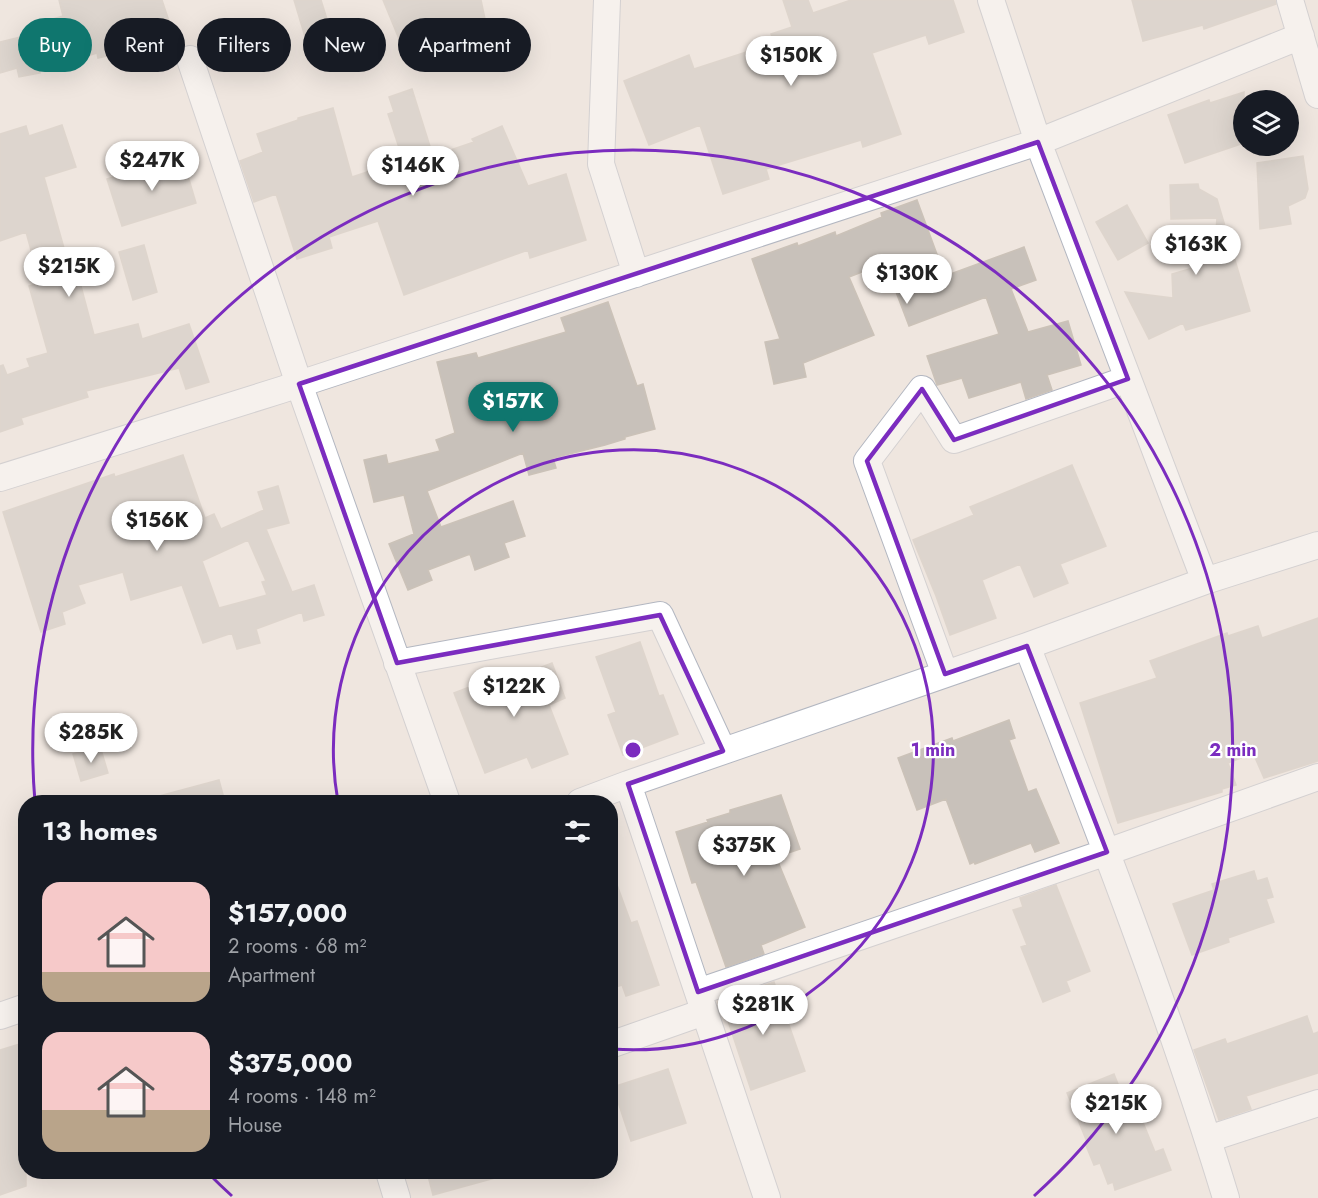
<!DOCTYPE html>
<meta charset="utf-8">
<style>
body{margin:0;font-family:Jost,sans-serif;background:#242831;color:#f1f3f6;height:100vh;display:flex;flex-direction:column;font-size:22px;white-space:nowrap}
*{box-sizing:border-box;margin:0}
p{font-size:20px;color:#9ea1a6}
.icon{flex:none;width:33px;height:33px;fill:none;stroke:currentColor;stroke-width:2;stroke-linecap:round;stroke-linejoin:round}
.map{position:relative;flex:1;overflow:hidden}
.drawer{position:absolute;left:18px;top:795px;width:600px;height:384px;display:flex;flex-direction:column;background:#171b24;border-radius:24px;box-shadow:0 6px 24px #0002}
.drawer>*{flex:none}
.top-card{position:absolute;left:18px;top:18px;width:600px;height:54px;display:flex;gap:12px}
.tools{position:absolute;left:1233px;top:90px;display:grid;gap:12px}
.tools a{display:grid;place-items:center;width:66px;height:66px;border-radius:50%;background:#171b24;box-shadow:0 6px 24px #0002;font-size:30px}
.price{position:absolute;translate:-50% -51px;padding:0 14px;border-radius:21px;background:#fff;color:#222;font-size:20px;line-height:39px;filter:drop-shadow(0 2px 3px #0008)}
.price::after{content:'';position:absolute;left:50%;top:36px;width:18px;height:14px;margin-left:-9px;background:inherit;clip-path:polygon(0 0,100% 0,50% 100%)}
.price.active{background:#0f766e;color:#fff}
ul{padding:0;list-style:none}
li{display:flex;align-items:center;gap:18px;height:150px;padding:0 24px}
li span{display:grid;place-items:center;flex:none;width:168px;height:120px;border-radius:18px;color:#555}
li>.icon{margin-inline-start:auto}
span .icon{width:72px;height:72px;fill:#fffc;stroke-width:1}
li b{font-size:26px}
h2{display:flex;justify-content:space-between;align-items:center;height:72px;padding:0 24px;font-size:26px}
.pill{padding:0 21px;border-radius:27px;background:#171b24;box-shadow:0 6px 24px #0002;font-size:21px;line-height:54px}
.pill.active{background:#0f766e;color:#fff}
.map>svg:first-child{display:block}
.building{fill:#c8c1ba;stroke:#cbc2b8;stroke-width:1.5;fill-rule:evenodd}
.lines{fill:none;stroke-linecap:round;stroke-linejoin:round}
.minor-casing{stroke:#b3b7c1;stroke-width:28}
.minor{stroke:#fff;stroke-width:26}
.marked{fill:none;stroke:#7b2cbf;stroke-width:4.5;stroke-linejoin:round}
.ring{fill:none;stroke:#7b2cbf;stroke-width:3}
.centre{fill:#7b2cbf;stroke:#fff;stroke-width:3}
.ring-label{font-size:18px;text-anchor:middle;font-weight:bold;fill:#7b2cbf;stroke:#fff;stroke-width:4.5;stroke-linejoin:round;paint-order:stroke}
</style>
<div class="map">
<svg width="1318" height="1198" viewBox="0 0 1318 1198">
<rect width="100%" height="100%" fill="#efe6df"/>
<path class="building" d="M59 0H162L171 27 127 42 129 51 98 58 97 53 39 70 40 73 19 77 17 68 0 73V42L49 30 46 21 63 16Z
M294 0H321L331 32 306 40Z
M383 0H481L489 38 468 43 464 25 404 51Z
M783 0H808L813 13 851 0H953L964 32 929 44 926 35 872 53 901 134 863 147 861 140 766 169 769 179 723 194 700 125 649 145 624 81 689 55 694 69 774 43 771 34 792 27Z
M1132 0H1275L1276 4 1204 29 1203 25 1143 41Z
M412 89 433 156 474 142 472 139 502 126 528 186 566 174 586 240 530 258 528 250 404 295 378 221 329 237 332 248 297 259 276 194 254 202 240 161 263 152 257 134 298 120V118L333 108 352 177 403 160 388 114 394 112 389 97Z
M1244 92V143L1185 163 1168 115 1209 100 1210 103Z
M62 125 76 167 44 177 71 273 77 271 94 335 138 324 142 339 189 324 209 382 186 389 179 368 86 391 88 397 21 418 23 424 0 432V366L3 365 7 375 30 367 27 359 48 353 29 286 40 283 26 232 0 241V134L26 126 29 136Z
M1303 156 1308 189 1305 198 1288 206 1291 224 1260 229 1257 163Z
M183 159 196 203 122 226 107 179 126 173 127 176Z
M1198 184 1199 189 1217 199 1250 311 1186 330 1183 323 1149 339 1125 292 1173 298 1172 274 1203 265 1201 258 1214 254 1217 218 1171 219 1170 185Z
M917 200 945 276 1024 247 1036 280 1011 289 1028 332 1068 321 1081 365 1047 375 1052 390 1026 399 1021 382 969 398 962 378 937 385 927 356 999 334 986 297 909 326 885 263 849 277 874 335 803 363 806 377 774 384 765 342 780 339 752 259 797 243 798 246 835 232 836 236 882 217 881 213Z
M1127 205 1148 243 1118 260 1096 222Z
M144 245 157 292 133 300 119 252Z
M608 302 637 386 643 384 655 429 625 437V439L605 445 553 458 556 468 529 475 523 453 427 491 441 527 513 501 525 536 504 543 509 557 475 570 470 554 428 570 432 580 408 590 389 544 414 534 404 495 374 502 364 460 386 455 388 464 440 451 436 440 455 433 437 362 476 353 478 358 566 332 561 318Z
M183 455 205 518 214 514 221 529 264 510 258 492 278 486 289 523 266 529 292 592 314 585 324 615 304 621 302 612 256 629 260 643 237 649 232 633 203 643 182 585 131 600 123 572 78 585 85 603 62 612 65 624 41 632 3 512 114 474 115 477ZM248 540 266 581 262 582 267 595 219 608 202 561Z
M1072 465 1106 546 1060 564 1068 583 1034 597 1020 564 982 580 996 618 950 635 936 596 913 540 974 515 970 507Z
M1318 618V761L1264 778 1253 753 1228 763 1236 785 1222 789V792L1118 823 1080 703 1157 678 1150 661 1227 633 1228 636 1258 626 1262 638Z
M640 642 659 696 663 695 678 734 623 755 608 715 616 712 596 657Z
M552 663 565 698 549 705 568 754 532 768 527 757 485 773 454 693 506 673 508 680Z
M1009 720 1015 738 1009 740 1028 792 1036 789 1059 843 1035 852 1031 843 975 864 974 862 970 864 946 799 917 810 898 758 952 738 953 741Z
M100 746 108 773 81 781 73 754Z
M219 780 225 802H160L159 796Z
M781 795 800 849 776 857 805 927 761 945 764 954 726 967 696 882 692 883 676 832 708 822 707 820 730 813V810Z
M1254 871 1257 881 1267 878 1273 897 1266 899 1274 922 1228 938 1229 942 1192 955 1173 904 1214 890 1212 884Z
M610 874H613L631 923 637 921 659 985 626 996 622 985 610 989Z
M1056 885 1090 971 1066 981 1070 991 1043 1002 1021 947 1027 945 1013 910 1023 907 1020 898Z
M774 982 805 1071 751 1090 721 1000Z
M1307 1016 1313 1034 1318 1032V1073L1246 1096 1251 1109 1219 1120 1194 1050 1225 1039 1227 1044Z
M26 1042V1186L0 1195V1050Z
M668 1069 686 1123 631 1141 613 1087Z
M1114 1074 1134 1124 1142 1120 1155 1152 1163 1149 1171 1170 1115 1190 1113 1182 1108 1184 1100 1163 1094 1165 1085 1143 1087 1142 1067 1093Z
M427 1172H494L495 1178 433 1195Z"/>
<g class="lines">
<g class="minor-casing">
<path id="minor" d="M607 0 601 164 636 274
M991 0 1038 142 1205 581
M1290 0 1318 95
M190 59 299 384 447 802
M0 478 281 390 1038 142 1301 36
M1027 646C1098 828 1169 1011 1226 1198
M397 663 660 615 723 751
M945 674 867 461 922 389 954 440 1128 379
M628 784 767 1198
M580 802 628 784 1027 646 1205 581 1318 545
M698 992 1107 852 1318 777
M0 1016 26 1007
M610 1045 704 1012
M1208 1139 1318 1103
M389 1172 397 1198"/>
</g>
<use href="#minor" class="minor"/>
</g>
<path d="M0 0H1318V1198H0ZM1038 142 1128 379 954 440 922 389 867 461 945 674 1027 646 1107 852 698 992 628 784 723 751 660 615 397 663 299 384Z" fill="#efe6df" fill-opacity=".55" fill-rule="evenodd"/>
<path class="marked" d="M1038 142 1128 379 954 440 922 389 867 461 945 674 1027 646 1107 852 698 992 628 784 723 751 660 615 397 663 299 384Z"/>
<g class="ring">
<path d="M338 802A300 300 0 1 1 612 1049"/>
<path d="M232 1196A600 600 0 0 1 209 1174M35 802A600 600 0 1 1 1034 1196"/>
</g>
<circle cx="633" cy="750" r="9" class="centre"/>
<g class="ring-label">
<text x="933" y="756">1 min</text>
<text x="1233" y="756">2 min</text>
</g>
</svg>
<div class="tools">
<a><svg class="icon" aria-label="layers" viewBox="0 0 24 24"><path d="M12 4l9 5-9 5-9-5zM3 14l9 5 9-5"/></svg></a>
</div>
<b class="price" style="left:791px;top:87px">$150K</b>
<b class="price" style="left:152px;top:192px">$247K</b>
<b class="price" style="left:413px;top:197px">$146K</b>
<b class="price" style="left:1196px;top:276px">$163K</b>
<b class="price" style="left:69px;top:298px">$215K</b>
<b class="price" style="left:907px;top:305px">$130K</b>
<b class="price active" style="left:513px;top:433px">$157K</b>
<b class="price" style="left:157px;top:552px">$156K</b>
<b class="price" style="left:514px;top:718px">$122K</b>
<b class="price" style="left:91px;top:764px">$285K</b>
<b class="price" style="left:744px;top:877px">$375K</b>
<b class="price" style="left:763px;top:1036px">$281K</b>
<b class="price" style="left:1116px;top:1135px">$215K</b>
<div class="top-card">
<a class="pill active">Buy</a>
<a class="pill">Rent</a>
<a class="pill">Filters</a>
<a class="pill">New</a>
<a class="pill">Apartment</a>
</div>
<section class="drawer">
<h2>13 homes<svg class="icon" aria-label="filters" viewBox="0 0 24 24"><path d="M4 7h16M4 17h16"/><circle cx="9" cy="7" r="2"/><circle cx="15" cy="17" r="2"/></svg></h2>
<ul>
<li><span style="background:linear-gradient(#f6c9c9 75%,#b9a48a 0)"><svg class="icon" aria-label="home" viewBox="0 0 24 24"><path d="M3 11l9-7 9 7M6 9v11h12V9"/></svg></span><div><b>$157,000</b><p>2 rooms · 68 m²</p><p>Apartment</p></div></li>
<li><span style="background:linear-gradient(#f6c9c9 65%,#b9a48a 0)"><svg class="icon" aria-label="home" viewBox="0 0 24 24"><path d="M3 11l9-7 9 7M6 9v11h12V9"/></svg></span><div><b>$375,000</b><p>4 rooms · 148 m²</p><p>House</p></div></li>
</ul>
</section>
</div>
